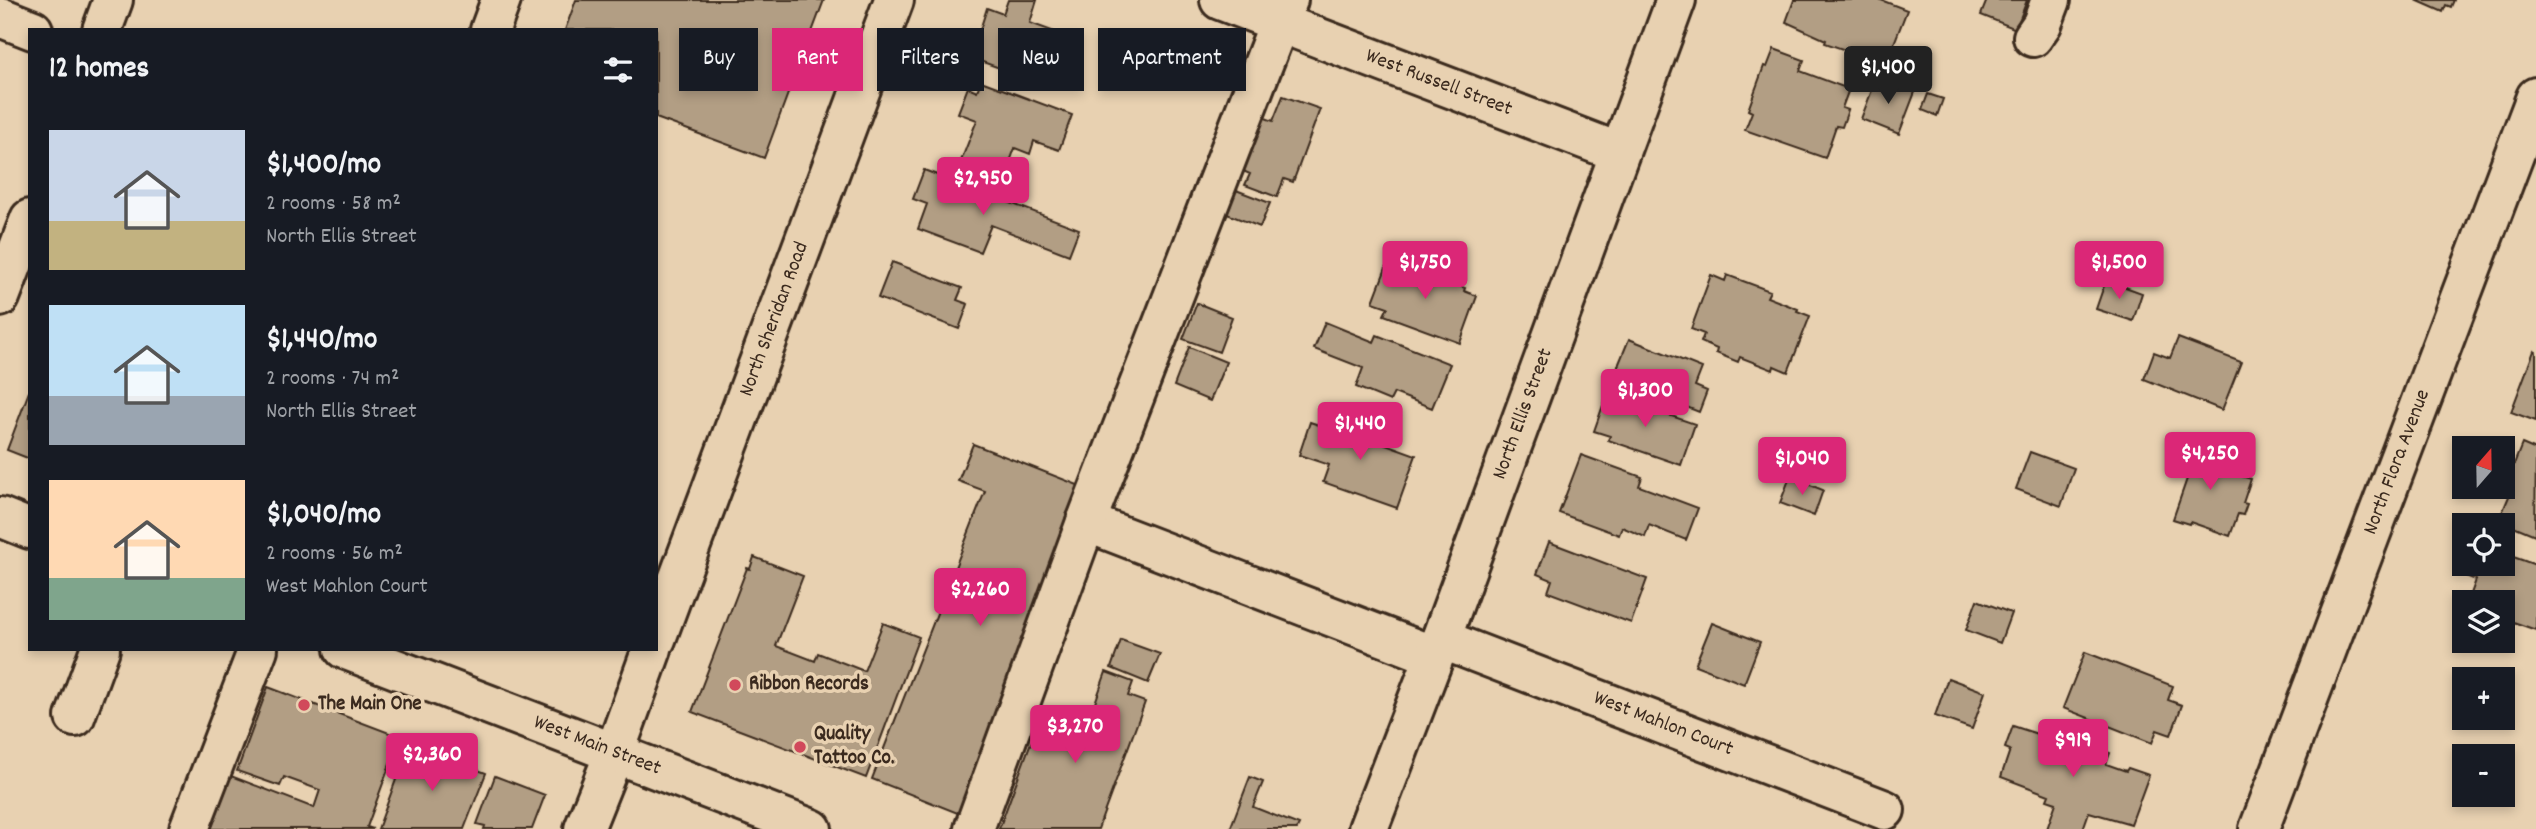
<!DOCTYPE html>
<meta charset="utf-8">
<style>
body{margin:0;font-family:Dekko,sans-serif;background:#20242c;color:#f1f3f6;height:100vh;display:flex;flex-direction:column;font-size:26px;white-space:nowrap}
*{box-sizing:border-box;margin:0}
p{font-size:23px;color:#9ea1a6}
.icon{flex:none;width:38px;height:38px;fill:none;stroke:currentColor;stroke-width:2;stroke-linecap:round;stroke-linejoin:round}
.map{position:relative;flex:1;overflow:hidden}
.sheet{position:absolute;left:28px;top:28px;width:630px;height:623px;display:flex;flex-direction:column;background:#171b24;border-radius:0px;box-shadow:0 4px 10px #0003}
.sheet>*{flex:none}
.banner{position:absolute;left:679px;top:28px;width:665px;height:63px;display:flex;gap:14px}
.needle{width:46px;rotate:20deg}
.fabs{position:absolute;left:2452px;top:436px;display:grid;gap:14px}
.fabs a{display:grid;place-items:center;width:63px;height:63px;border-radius:0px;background:#171b24;box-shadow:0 4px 10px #0003;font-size:35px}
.price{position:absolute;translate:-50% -60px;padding:0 16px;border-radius:7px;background:#db2777;color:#fff;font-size:23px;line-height:46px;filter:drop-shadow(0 2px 4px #0008)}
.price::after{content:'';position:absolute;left:50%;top:42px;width:21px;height:16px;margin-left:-10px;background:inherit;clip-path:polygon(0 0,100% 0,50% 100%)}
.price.on{background:#222;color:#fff}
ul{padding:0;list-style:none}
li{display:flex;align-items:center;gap:21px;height:175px;padding:0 21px}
li span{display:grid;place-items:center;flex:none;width:196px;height:140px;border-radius:0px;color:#555}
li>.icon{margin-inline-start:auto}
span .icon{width:84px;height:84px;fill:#fffc;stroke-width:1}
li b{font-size:30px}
h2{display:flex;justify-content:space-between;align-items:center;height:84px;padding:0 21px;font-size:30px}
.tag{padding:0 24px;border-radius:0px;background:#171b24;box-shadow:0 4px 10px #0003;font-size:24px;line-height:63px}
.tag.on{background:#db2777;color:#fff}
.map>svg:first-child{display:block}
.building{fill:#b29e84;stroke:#3b2a1e;stroke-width:2}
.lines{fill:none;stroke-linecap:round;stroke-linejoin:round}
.minor-casing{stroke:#3b2a1e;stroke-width:44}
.major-casing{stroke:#3b2a1e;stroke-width:44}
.minor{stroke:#e8d1b1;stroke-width:38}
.major{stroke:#e8d1b1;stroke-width:38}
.poi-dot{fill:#d1495b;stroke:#e8d1b1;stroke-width:2.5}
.labels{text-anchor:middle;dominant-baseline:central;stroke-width:7;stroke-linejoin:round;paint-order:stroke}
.street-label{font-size:21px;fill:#3b2a1e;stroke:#e8d1b1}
.poi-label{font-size:21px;font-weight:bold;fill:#3b2a1e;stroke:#e8d1b1;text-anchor:start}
</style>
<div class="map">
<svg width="2536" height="829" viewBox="0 0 2536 829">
<rect width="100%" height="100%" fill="#e8d1b1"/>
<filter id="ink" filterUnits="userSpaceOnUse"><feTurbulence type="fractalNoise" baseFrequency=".0143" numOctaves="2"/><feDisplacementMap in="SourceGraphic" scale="14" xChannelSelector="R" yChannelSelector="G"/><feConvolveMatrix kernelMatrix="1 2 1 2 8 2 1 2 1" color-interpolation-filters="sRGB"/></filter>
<g filter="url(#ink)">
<path class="building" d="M576 0H824L795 77 784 73 780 84 790 88 764 158 656 118V30H565Z
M1008 0H1037L1030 23 1066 36 1056 65 1052 63 1048 75 1014 62 1011 72 971 58 987 8 1003 14Z
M1794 0H1881L1907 10 1886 64 1825 43 1826 40 1786 22Z
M1987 0H2027L2016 29 1981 15Z
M2416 0H2454L2451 7 2446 5 2443 12Z
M1774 49 1804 60 1800 71 1849 89 1842 108 1848 110 1842 127 1836 126 1825 158 1745 130 1752 112 1748 110 1764 66 1767 67Z
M1877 77 1915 92 1899 134 1861 119Z
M981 81 1072 115 1059 150 1034 141 1030 154 1015 148 1004 178 961 161 977 120 958 113 968 87 977 91Z
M1928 94 1943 99 1937 116 1922 110Z
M1283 96 1320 109 1293 182 1284 179 1277 197 1245 185 1250 174 1243 171 1263 117 1273 121Z
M924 170 1079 229 1069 255 991 225 980 252 918 229 927 204 913 199Z
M1236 190 1270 203 1260 227 1227 214Z
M1389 260 1465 288 1464 291 1477 296 1460 343 1384 315 1388 307 1373 302Z
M892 262 962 288 957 300 968 304 959 329 878 298Z
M1711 275 1725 281 1727 275 1770 291 1767 297 1798 309 1797 311 1810 316 1788 372 1774 366 1773 370 1740 357 1738 362 1716 353 1717 349 1701 342 1704 334 1691 329Z
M2106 280 2142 293 2133 321 2096 309Z
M1197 303 1232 317 1219 352 1183 339Z
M1325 322 1374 342 1377 335 1450 364 1432 408 1394 393 1390 401 1356 387 1363 368 1314 349Z
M2178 338 2241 362 2222 410 2144 379 2154 352 2170 358Z
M1629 339 1702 368 1695 386 1707 391 1699 412 1613 378Z
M1189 347 1226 362 1210 401 1174 386Z
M2534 351 2536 352V421L2511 412Z
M30 389V459L7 450Z
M1607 394 1695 424 1681 465 1608 440 1610 436 1594 431Z
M1310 422 1343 433 1346 423 1379 435 1377 441 1416 455 1397 508 1323 482 1329 465 1299 455Z
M2183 443 2217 454 2213 467 2251 479 2243 503 2247 504 2243 515 2238 514 2230 536 2190 522 2189 524 2173 519 2190 470 2176 465Z
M973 444 1088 489 960 814 872 779 985 491 958 481Z
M2522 444 2536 450 2535 535 2499 520 2510 494 2494 488 2502 486V471L2510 474Z
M2030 452 2074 468 2061 506 2016 489Z
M1581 455 1642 477 1639 486 1698 508 1686 540 1649 525 1645 537 1622 527 1619 535 1559 513Z
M1790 477 1823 490 1814 516 1780 503Z
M1549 542 1647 579 1631 623 1548 592 1552 580 1537 574Z
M2464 548V564H2502V553L2536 565V630L2502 618V602H2468L2476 580 2455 572Z
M754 557 803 576 776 646 815 661 818 653 864 671 883 623 919 637 866 778 692 712 747 568 750 569Z
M1977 600 2011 613 2000 643 1966 630Z
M1712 623 1760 642 1744 684 1695 665Z
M1121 640 1160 654 1148 683 1111 668Z
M2085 652 2173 686 2168 700 2182 705 2171 735 2157 730 2152 743 2063 708Z
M1106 672 1133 682 1128 696 1145 702 1098 829H999L1041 715 1085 731Z
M1948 678 1985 692 1972 729 1935 716Z
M268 687 400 737 367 827 373 829H211L231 776 314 808 320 790 284 777 280 786 237 771Z
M2013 726 2068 744 2070 738 2110 753 2106 764 2126 771 2128 768 2149 775 2131 824 2089 812 2083 829H2047L2056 803 2047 800 2049 795 2001 777 2010 750 2005 748Z
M409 744 486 773 464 829H378Z
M495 776 545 795 532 829H484L485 826 477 824Z
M1250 777 1263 782 1253 807 1299 825 1297 829H1230Z"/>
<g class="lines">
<g class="minor-casing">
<g id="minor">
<path id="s1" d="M1220 0 1618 152"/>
<path d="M0 17 33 30"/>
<path d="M102 30 113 0"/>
<path d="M490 30 501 0"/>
<path d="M2033 37 2042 24 2051 0"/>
<path d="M0 297 30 219"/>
<path d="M1086 522 1434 656"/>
<path id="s2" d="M1441 639 1885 810"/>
<path d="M75 717 100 649"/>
<path d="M189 829 258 649"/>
<path d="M584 829 614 754"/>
<path d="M974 829 1086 522 1288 0"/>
<path id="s3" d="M1368 829 1441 639 1676 0"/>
<path id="s4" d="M2259 829 2536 97"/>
</g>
</g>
<g class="major-casing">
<g id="major">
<path d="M0 517 30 529"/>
<path id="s5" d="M656 639 894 0"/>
<path id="s6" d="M344 649 812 829"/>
<path d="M614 754 652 649"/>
</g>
</g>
<use href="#minor" class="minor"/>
<use href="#major" class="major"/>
</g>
</g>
<g class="poi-dot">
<circle cx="735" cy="685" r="7"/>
<circle cx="304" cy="705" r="7"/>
<circle cx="800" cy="747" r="7"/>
</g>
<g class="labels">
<g class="street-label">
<text stroke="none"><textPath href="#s1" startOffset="234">West Russell Street</textPath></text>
<text stroke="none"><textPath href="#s5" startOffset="341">North Sheridan Road</textPath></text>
<text stroke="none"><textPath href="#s3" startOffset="443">North Ellis Street</textPath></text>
<text stroke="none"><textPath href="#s4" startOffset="392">North Flora Avenue</textPath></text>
<text stroke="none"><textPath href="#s2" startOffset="238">West Mahlon Court</textPath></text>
<text stroke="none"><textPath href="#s6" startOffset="271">West Main Street</textPath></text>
</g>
<g class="poi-label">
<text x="749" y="685">Ribbon Records</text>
<text x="318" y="705">The Main One</text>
<text x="814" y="735">Quality<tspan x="814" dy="24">Tattoo Co.</tspan></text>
</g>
</g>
</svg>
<div class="fabs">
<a><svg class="needle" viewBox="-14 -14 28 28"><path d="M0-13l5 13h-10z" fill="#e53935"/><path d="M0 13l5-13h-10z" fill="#9ea1a6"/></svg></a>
<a><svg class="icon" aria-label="locate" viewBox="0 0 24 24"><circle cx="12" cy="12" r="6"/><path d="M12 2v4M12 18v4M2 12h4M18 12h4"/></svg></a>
<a><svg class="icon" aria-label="layers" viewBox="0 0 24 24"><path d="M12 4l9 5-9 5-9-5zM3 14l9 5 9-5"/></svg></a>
<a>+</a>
<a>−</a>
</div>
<b class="price on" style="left:1888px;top:106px">$1,400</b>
<b class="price" style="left:983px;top:217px">$2,950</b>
<b class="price" style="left:1425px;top:301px">$1,750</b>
<b class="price" style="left:2119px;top:301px">$1,500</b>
<b class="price" style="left:1645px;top:429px">$1,300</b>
<b class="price" style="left:1360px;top:462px">$1,440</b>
<b class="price" style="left:2210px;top:492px">$4,250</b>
<b class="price" style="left:1802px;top:497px">$1,040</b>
<b class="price" style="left:980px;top:628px">$2,260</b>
<b class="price" style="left:1075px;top:765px">$3,270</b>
<b class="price" style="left:2073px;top:779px">$919</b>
<b class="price" style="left:432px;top:793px">$2,360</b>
<div class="banner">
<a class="tag">Buy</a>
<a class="tag on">Rent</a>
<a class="tag">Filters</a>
<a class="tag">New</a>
<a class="tag">Apartment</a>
</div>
<section class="sheet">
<h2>12 homes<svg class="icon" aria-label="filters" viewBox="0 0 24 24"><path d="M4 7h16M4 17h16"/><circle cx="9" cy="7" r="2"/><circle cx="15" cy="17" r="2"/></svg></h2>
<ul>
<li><span style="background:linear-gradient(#c9d6e8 65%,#c2b280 0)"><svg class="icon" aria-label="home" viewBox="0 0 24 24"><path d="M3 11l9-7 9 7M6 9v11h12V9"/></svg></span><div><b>$1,400/mo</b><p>2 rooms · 58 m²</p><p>North Ellis Street</p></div></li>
<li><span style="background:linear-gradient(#bfe0f5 65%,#9aa5b1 0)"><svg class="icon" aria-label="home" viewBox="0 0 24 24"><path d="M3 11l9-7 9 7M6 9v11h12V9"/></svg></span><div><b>$1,440/mo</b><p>2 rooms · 74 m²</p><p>North Ellis Street</p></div></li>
<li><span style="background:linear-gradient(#ffd9b3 70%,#7fa58c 0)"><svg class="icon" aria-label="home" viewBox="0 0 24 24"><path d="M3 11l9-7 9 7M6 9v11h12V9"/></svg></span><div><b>$1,040/mo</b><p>2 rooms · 56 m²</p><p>West Mahlon Court</p></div></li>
</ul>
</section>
</div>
